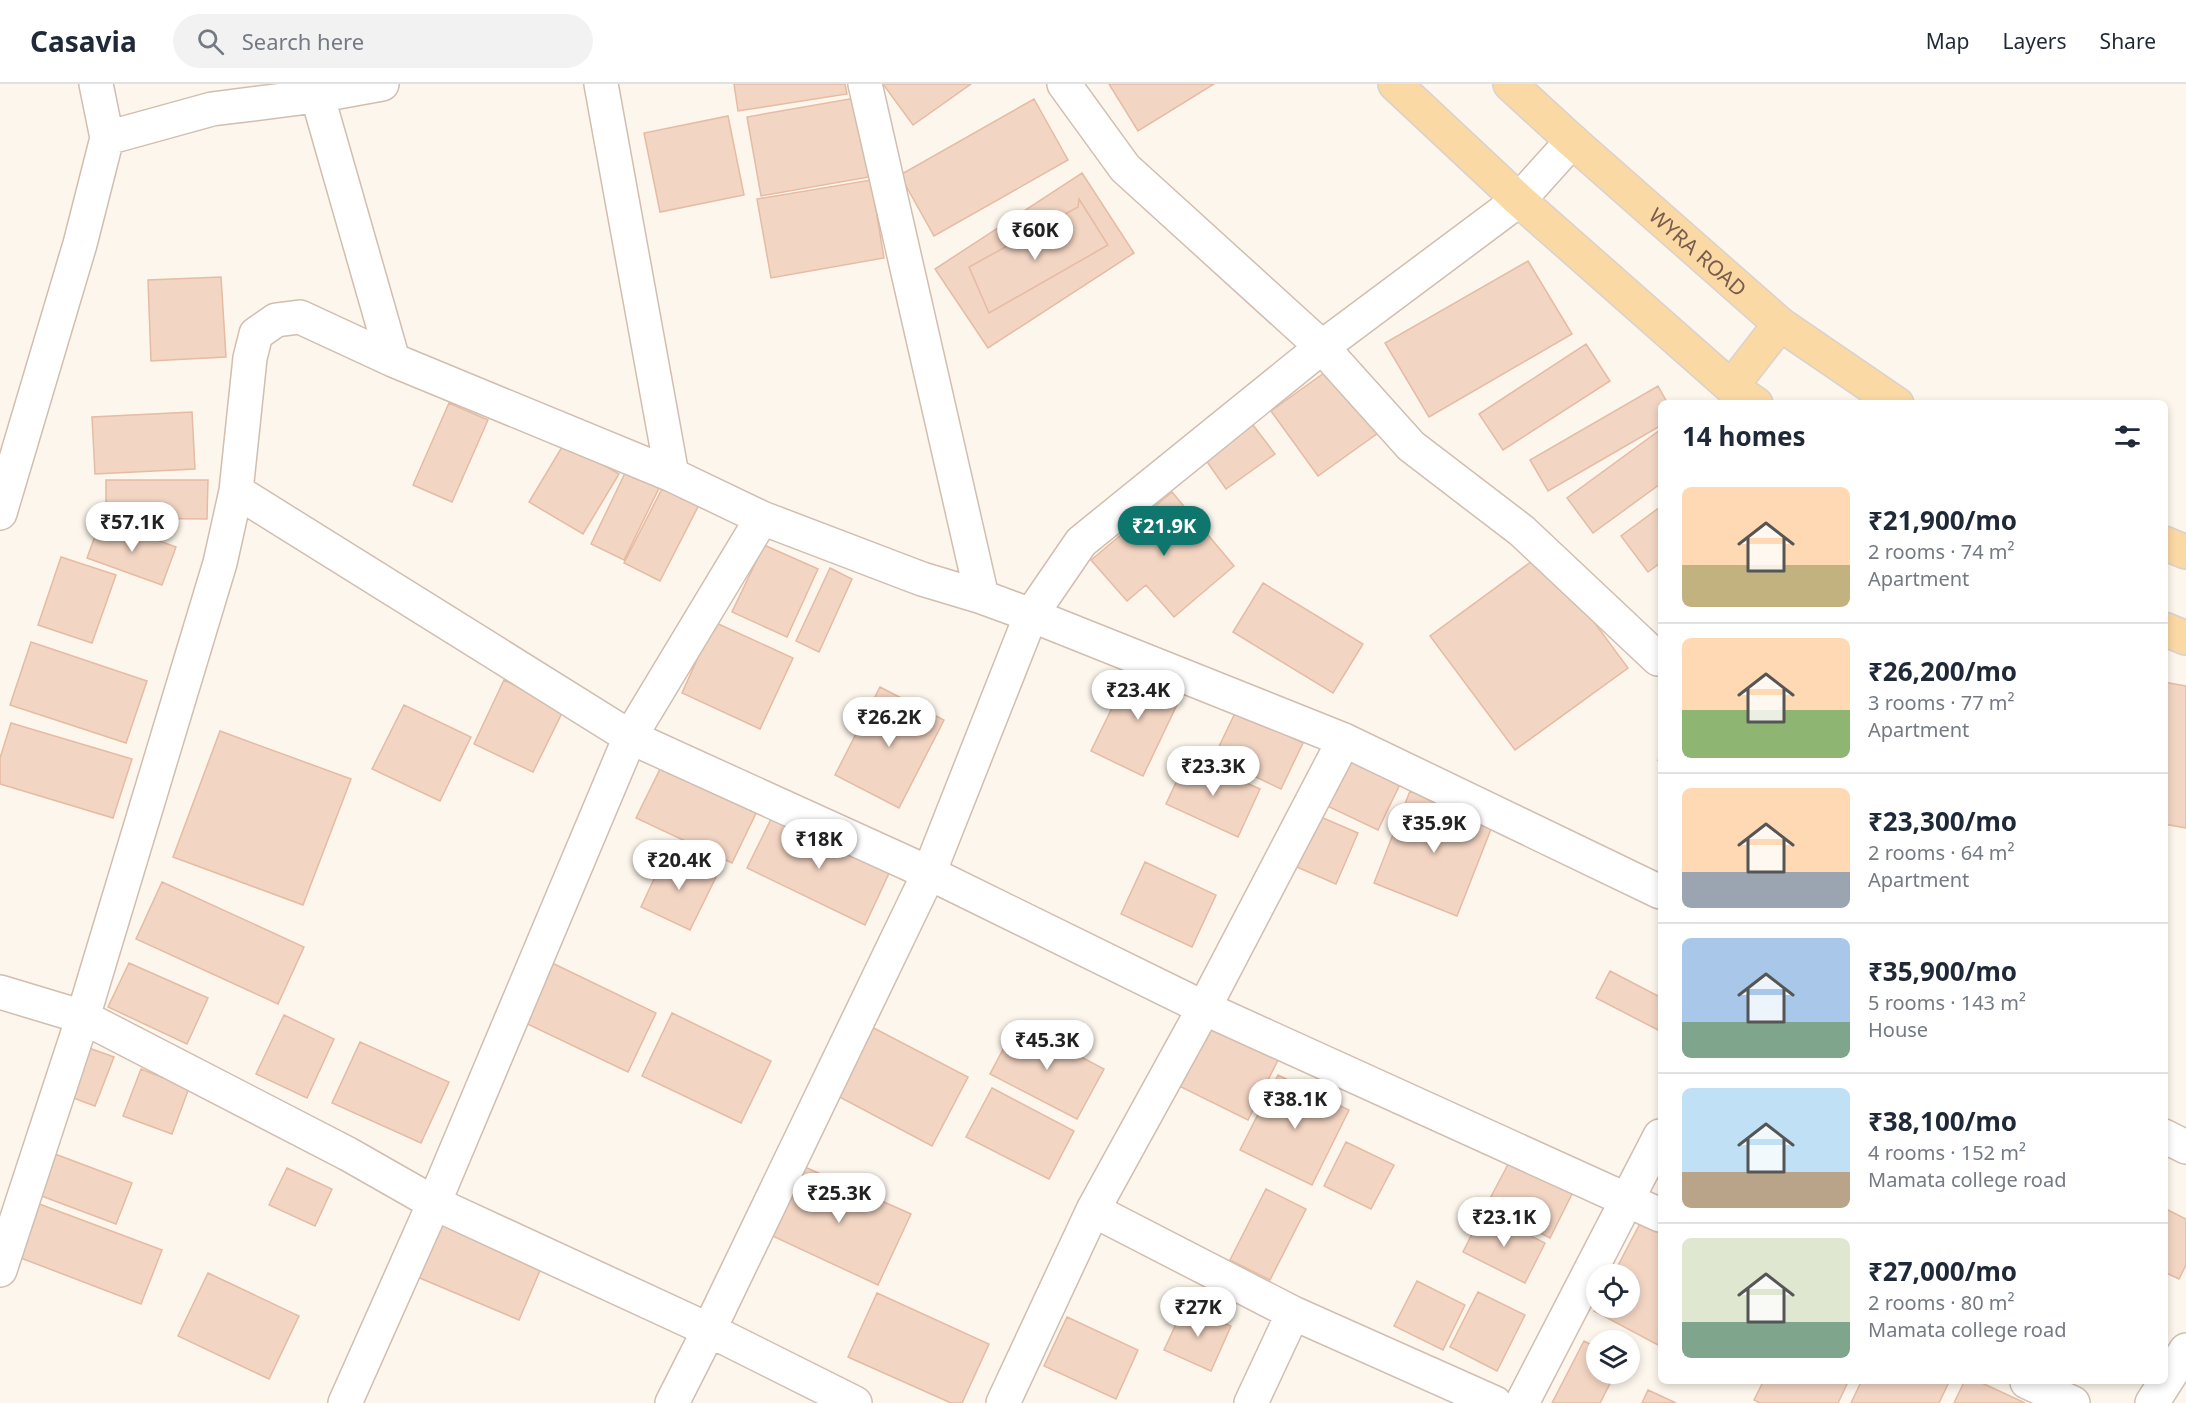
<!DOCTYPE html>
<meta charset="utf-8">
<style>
body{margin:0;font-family:"Noto Sans",sans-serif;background:#f2f2f3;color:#1f2937;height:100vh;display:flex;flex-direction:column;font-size:22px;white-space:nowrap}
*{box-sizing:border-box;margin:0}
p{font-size:20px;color:#747a83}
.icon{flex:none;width:33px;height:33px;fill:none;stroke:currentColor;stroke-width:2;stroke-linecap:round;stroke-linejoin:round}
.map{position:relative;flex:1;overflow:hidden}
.side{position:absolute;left:1658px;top:316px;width:510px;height:984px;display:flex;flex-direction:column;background:#fff;border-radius:9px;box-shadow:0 3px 9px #0003}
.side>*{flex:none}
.controls{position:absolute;left:1586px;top:1180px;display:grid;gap:12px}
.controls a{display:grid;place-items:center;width:54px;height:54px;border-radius:50%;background:#fff;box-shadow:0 3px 9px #0003;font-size:30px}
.price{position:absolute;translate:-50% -51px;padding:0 14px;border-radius:21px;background:#fff;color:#222;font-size:20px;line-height:39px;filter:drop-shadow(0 2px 3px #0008)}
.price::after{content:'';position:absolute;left:50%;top:36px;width:18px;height:14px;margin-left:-9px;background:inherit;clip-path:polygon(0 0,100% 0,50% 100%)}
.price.selected{background:#0f766e;color:#fff}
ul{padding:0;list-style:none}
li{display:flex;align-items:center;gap:18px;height:150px;padding:0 24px}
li+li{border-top:2px solid #e0e1e3}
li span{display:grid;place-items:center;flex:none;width:168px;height:120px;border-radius:9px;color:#555}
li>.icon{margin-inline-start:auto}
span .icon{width:72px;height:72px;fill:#fffc;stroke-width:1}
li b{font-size:26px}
h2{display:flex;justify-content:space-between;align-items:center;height:72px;padding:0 24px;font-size:26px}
header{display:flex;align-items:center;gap:36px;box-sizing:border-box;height:84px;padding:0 30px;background:#fff;border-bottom:2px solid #e0e1e3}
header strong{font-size:28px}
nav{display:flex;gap:33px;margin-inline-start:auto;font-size:21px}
.search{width:420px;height:54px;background:#f2f2f3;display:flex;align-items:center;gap:15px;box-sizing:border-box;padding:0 21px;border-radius:33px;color:#747a83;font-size:22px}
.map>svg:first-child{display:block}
.building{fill:#f3d5c3;stroke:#e6bba3;stroke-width:1.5}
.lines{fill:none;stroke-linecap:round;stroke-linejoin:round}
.minor-casing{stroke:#d1beb0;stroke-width:36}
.major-casing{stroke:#dad1cd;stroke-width:36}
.path{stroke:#d9b8a5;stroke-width:4;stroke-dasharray:1.5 4.5;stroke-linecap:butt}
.minor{stroke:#fff;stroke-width:33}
.major{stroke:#fbd9a5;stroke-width:33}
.labels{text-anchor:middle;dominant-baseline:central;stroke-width:6;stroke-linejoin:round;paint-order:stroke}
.street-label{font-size:21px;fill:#7a5c4d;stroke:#fffaf3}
</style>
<header>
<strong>Casavia</strong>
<div class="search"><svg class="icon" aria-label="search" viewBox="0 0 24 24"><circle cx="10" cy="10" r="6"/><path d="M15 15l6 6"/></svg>Search here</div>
<nav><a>Map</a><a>Layers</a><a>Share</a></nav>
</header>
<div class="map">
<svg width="2186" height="1319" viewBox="0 0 2186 1319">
<rect width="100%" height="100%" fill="#fdf6ec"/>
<path class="building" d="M734 0H845L847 10 738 27Z
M883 0H971L913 41Z
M1109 0H1214L1138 47Z
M855 14 869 93 761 112 747 33Z
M1034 15 1068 76 934 152 900 91Z
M728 32 744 111 660 128 644 49Z
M1082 89 1134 169 988 264 935 185Z
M871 96 884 174 771 194 757 115Z
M1079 115 1108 161 989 229 969 183 1078 123Z
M1528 177 1572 250 1429 333 1385 259Z
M221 193 226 273 151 277 148 196Z
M1586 260 1610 297 1503 366 1479 330Z
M1331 284 1378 349 1318 392 1271 327Z
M1658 302 1668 320H1660V342L1548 407 1530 376Z
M449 319 488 336 452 418 413 401Z
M192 328 195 385 95 390 92 333Z
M1253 341 1275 370 1226 405 1205 375Z
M1660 346V400L1593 449 1567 414Z
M565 358 619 390 583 450 529 418Z
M627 385 661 400 624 476 591 460Z
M106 396H208L207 435 106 434Z
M666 397 702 415 660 497 624 479Z
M1172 408 1234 482 1174 533 1146 501 1127 517 1091 476Z
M1660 423V479L1648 488 1621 452Z
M101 436 176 463 162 501 87 474Z
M764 461 818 485 787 553 732 528Z
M1543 469 1628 584 1515 666 1430 552Z
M61 473 116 491 92 559 38 541Z
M830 484 852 495 819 568 796 557Z
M1263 499 1363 560 1333 609 1233 548Z
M714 538 793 574 760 645 682 609Z
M31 558 147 597 126 659 10 621Z
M1133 581 1184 606 1143 692 1091 667Z
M504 596 564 625 533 688 474 660Z
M2164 598 2186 602V744L2164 740Z
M880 603 944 636 899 724 835 691Z
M404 621 471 653 440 717 372 685Z
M1236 627 1303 659 1281 705 1214 673Z
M11 639 132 675 113 734 0 700V674Z
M220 647 351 695 303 821 173 773Z
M1327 664 1401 698 1378 746 1304 711Z
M1188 673 1260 705 1238 753 1166 720Z
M665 675 760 721 732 779 636 734Z
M1410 707 1493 740 1457 832 1374 799Z
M1295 722 1358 749 1336 800 1274 773Z
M773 731 890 787 865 841 747 784Z
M667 767 717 791 690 846 641 823Z
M1145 778 1216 811 1192 863 1121 830Z
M162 798 304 863 278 920 136 855Z
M548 877 656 929 628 988 519 936Z
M129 879 208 914 187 960 108 923Z
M1610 887 1660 913V947L1596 914Z
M672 929 771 977 741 1039 642 992Z
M284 931 334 955 307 1014 256 990Z
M1206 933 1281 970 1248 1036 1173 999Z
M1017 939 1104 985 1077 1035 990 990Z
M866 940 968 993 932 1062 830 1008Z
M360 958 449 998 421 1059 332 1019Z
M86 963 114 973 95 1022 68 1012Z
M141 985 189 1004 172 1050 123 1032Z
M1278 991 1349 1026 1312 1101 1240 1066Z
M992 1004 1074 1047 1049 1095 966 1053Z
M1346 1058 1394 1081 1371 1125 1324 1102Z
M55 1070 132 1099 116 1140 39 1111Z
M1512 1073 1575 1104 1550 1154 1486 1122Z
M798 1080 911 1130 878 1201 766 1149Z
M287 1084 332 1105 315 1142 269 1121Z
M1266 1105 1306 1125 1270 1196 1230 1176Z
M34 1118 162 1166 141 1220 13 1171Z
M2164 1124 2186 1135V1181L2179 1195 2164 1188Z
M1483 1128 1545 1159 1525 1199 1463 1168Z
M433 1130 544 1177 519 1236 408 1189Z
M1644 1132 1660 1141V1262L1594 1227 1596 1223 1629 1224V1191H1613Z
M208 1189 299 1232 269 1295 178 1252Z
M1417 1197 1465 1221 1443 1266 1394 1242Z
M1478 1208 1525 1231 1497 1287 1450 1263Z
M877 1209 989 1260 962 1319H951L848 1273Z
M1185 1221 1231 1242 1211 1287 1164 1266Z
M1067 1233 1138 1266 1116 1315 1044 1282Z
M1584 1257 1596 1263V1290H1615L1600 1319H1552Z
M1763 1298H1848L1838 1319H1760L1754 1316Z
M1861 1298H1949L1939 1319H1851Z
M1964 1298H1980L2025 1319H1954Z
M1648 1306 1676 1319H1642Z"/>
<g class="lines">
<g class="minor-casing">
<path id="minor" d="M314 0 393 276
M601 0 672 391
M865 0 982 513
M1064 0 1125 84 1322 263 1411 362 1522 447 1658 575
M107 54 212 25 316 12 382 0
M236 407 630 653 929 789 1204 924 1660 1131
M0 429 80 160 107 54 96 0
M0 908 83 933 348 1070 434 1119 709 1246 855 1319
M2164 1052 2186 1063
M1093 1126 1293 1229 1495 1319
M0 1186 83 933 220 479 236 407 250 274 256 250 276 236 300 233 393 276 672 391 762 434
M2027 1298 2073 1319
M345 1319 434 1119 630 653 762 434 922 495 982 513 1031 531 1081 458 1322 263 1519 116 1572 57
M672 1319 709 1246 929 789 1031 531 1344 656 1660 808
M1003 1319 1093 1126 1204 924 1344 656
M1251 1319 1293 1229
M1522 1319 1660 1052
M2152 1319 2186 1266"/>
</g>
<g class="major-casing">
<g id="major">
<path d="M1395 0 1519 116 1731 303 1756 320"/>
<path id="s1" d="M1510 0 1572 57 1780 240 1897 320"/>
<path d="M1731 303 1780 240"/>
<path d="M2164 459 2186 468"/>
<path d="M2164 545 2186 554"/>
</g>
</g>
<path class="path" d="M1658 675 1660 676"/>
<use href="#minor" class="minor"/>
<use href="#major" class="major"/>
</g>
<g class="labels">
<g class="street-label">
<text stroke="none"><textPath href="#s1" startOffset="252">WYRA ROAD</textPath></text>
</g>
</g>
</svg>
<div class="controls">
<a><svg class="icon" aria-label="locate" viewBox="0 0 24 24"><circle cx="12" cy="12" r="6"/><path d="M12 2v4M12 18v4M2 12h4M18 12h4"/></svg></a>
<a><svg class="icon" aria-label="layers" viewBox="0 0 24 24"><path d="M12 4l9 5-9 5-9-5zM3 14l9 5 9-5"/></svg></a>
</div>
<b class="price" style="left:1035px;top:177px">₹60K</b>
<b class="price" style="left:132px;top:469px">₹57.1K</b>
<b class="price selected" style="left:1164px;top:473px">₹21.9K</b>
<b class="price" style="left:1138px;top:637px">₹23.4K</b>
<b class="price" style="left:889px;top:664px">₹26.2K</b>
<b class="price" style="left:1213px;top:713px">₹23.3K</b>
<b class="price" style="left:1434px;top:770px">₹35.9K</b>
<b class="price" style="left:819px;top:786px">₹18K</b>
<b class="price" style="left:679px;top:807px">₹20.4K</b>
<b class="price" style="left:1047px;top:987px">₹45.3K</b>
<b class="price" style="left:1295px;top:1046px">₹38.1K</b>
<b class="price" style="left:839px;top:1140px">₹25.3K</b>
<b class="price" style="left:1504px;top:1164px">₹23.1K</b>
<b class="price" style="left:1198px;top:1254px">₹27K</b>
<section class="side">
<h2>14 homes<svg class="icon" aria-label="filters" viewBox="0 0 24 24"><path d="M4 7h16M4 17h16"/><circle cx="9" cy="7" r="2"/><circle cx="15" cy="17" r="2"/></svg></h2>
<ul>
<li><span style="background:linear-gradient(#ffd9b3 65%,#c2b280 0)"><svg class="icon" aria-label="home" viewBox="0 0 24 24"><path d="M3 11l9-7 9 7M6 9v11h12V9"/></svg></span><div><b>₹21,900/mo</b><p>2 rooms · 74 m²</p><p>Apartment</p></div></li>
<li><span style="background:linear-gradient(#ffd9b3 60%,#8fb573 0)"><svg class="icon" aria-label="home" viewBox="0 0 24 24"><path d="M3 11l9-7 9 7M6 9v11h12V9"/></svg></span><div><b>₹26,200/mo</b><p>3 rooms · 77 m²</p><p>Apartment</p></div></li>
<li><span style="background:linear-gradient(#ffd9b3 70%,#9aa5b1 0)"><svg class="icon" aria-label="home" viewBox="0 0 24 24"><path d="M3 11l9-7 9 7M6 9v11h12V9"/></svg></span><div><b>₹23,300/mo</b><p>2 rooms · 64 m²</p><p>Apartment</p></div></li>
<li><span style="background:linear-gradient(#a9c7e8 70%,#7fa58c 0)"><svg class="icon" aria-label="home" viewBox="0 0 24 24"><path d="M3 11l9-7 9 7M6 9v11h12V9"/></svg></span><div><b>₹35,900/mo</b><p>5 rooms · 143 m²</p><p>House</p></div></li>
<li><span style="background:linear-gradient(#bfe0f5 70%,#b9a48a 0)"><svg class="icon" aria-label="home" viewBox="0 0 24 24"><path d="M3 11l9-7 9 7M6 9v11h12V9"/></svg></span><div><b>₹38,100/mo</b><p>4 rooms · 152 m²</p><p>Mamata college road</p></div></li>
<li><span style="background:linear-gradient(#dfe7d0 70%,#7fa58c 0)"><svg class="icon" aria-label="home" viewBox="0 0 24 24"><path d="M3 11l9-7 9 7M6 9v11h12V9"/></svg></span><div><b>₹27,000/mo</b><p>2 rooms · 80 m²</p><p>Mamata college road</p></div></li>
</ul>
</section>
</div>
